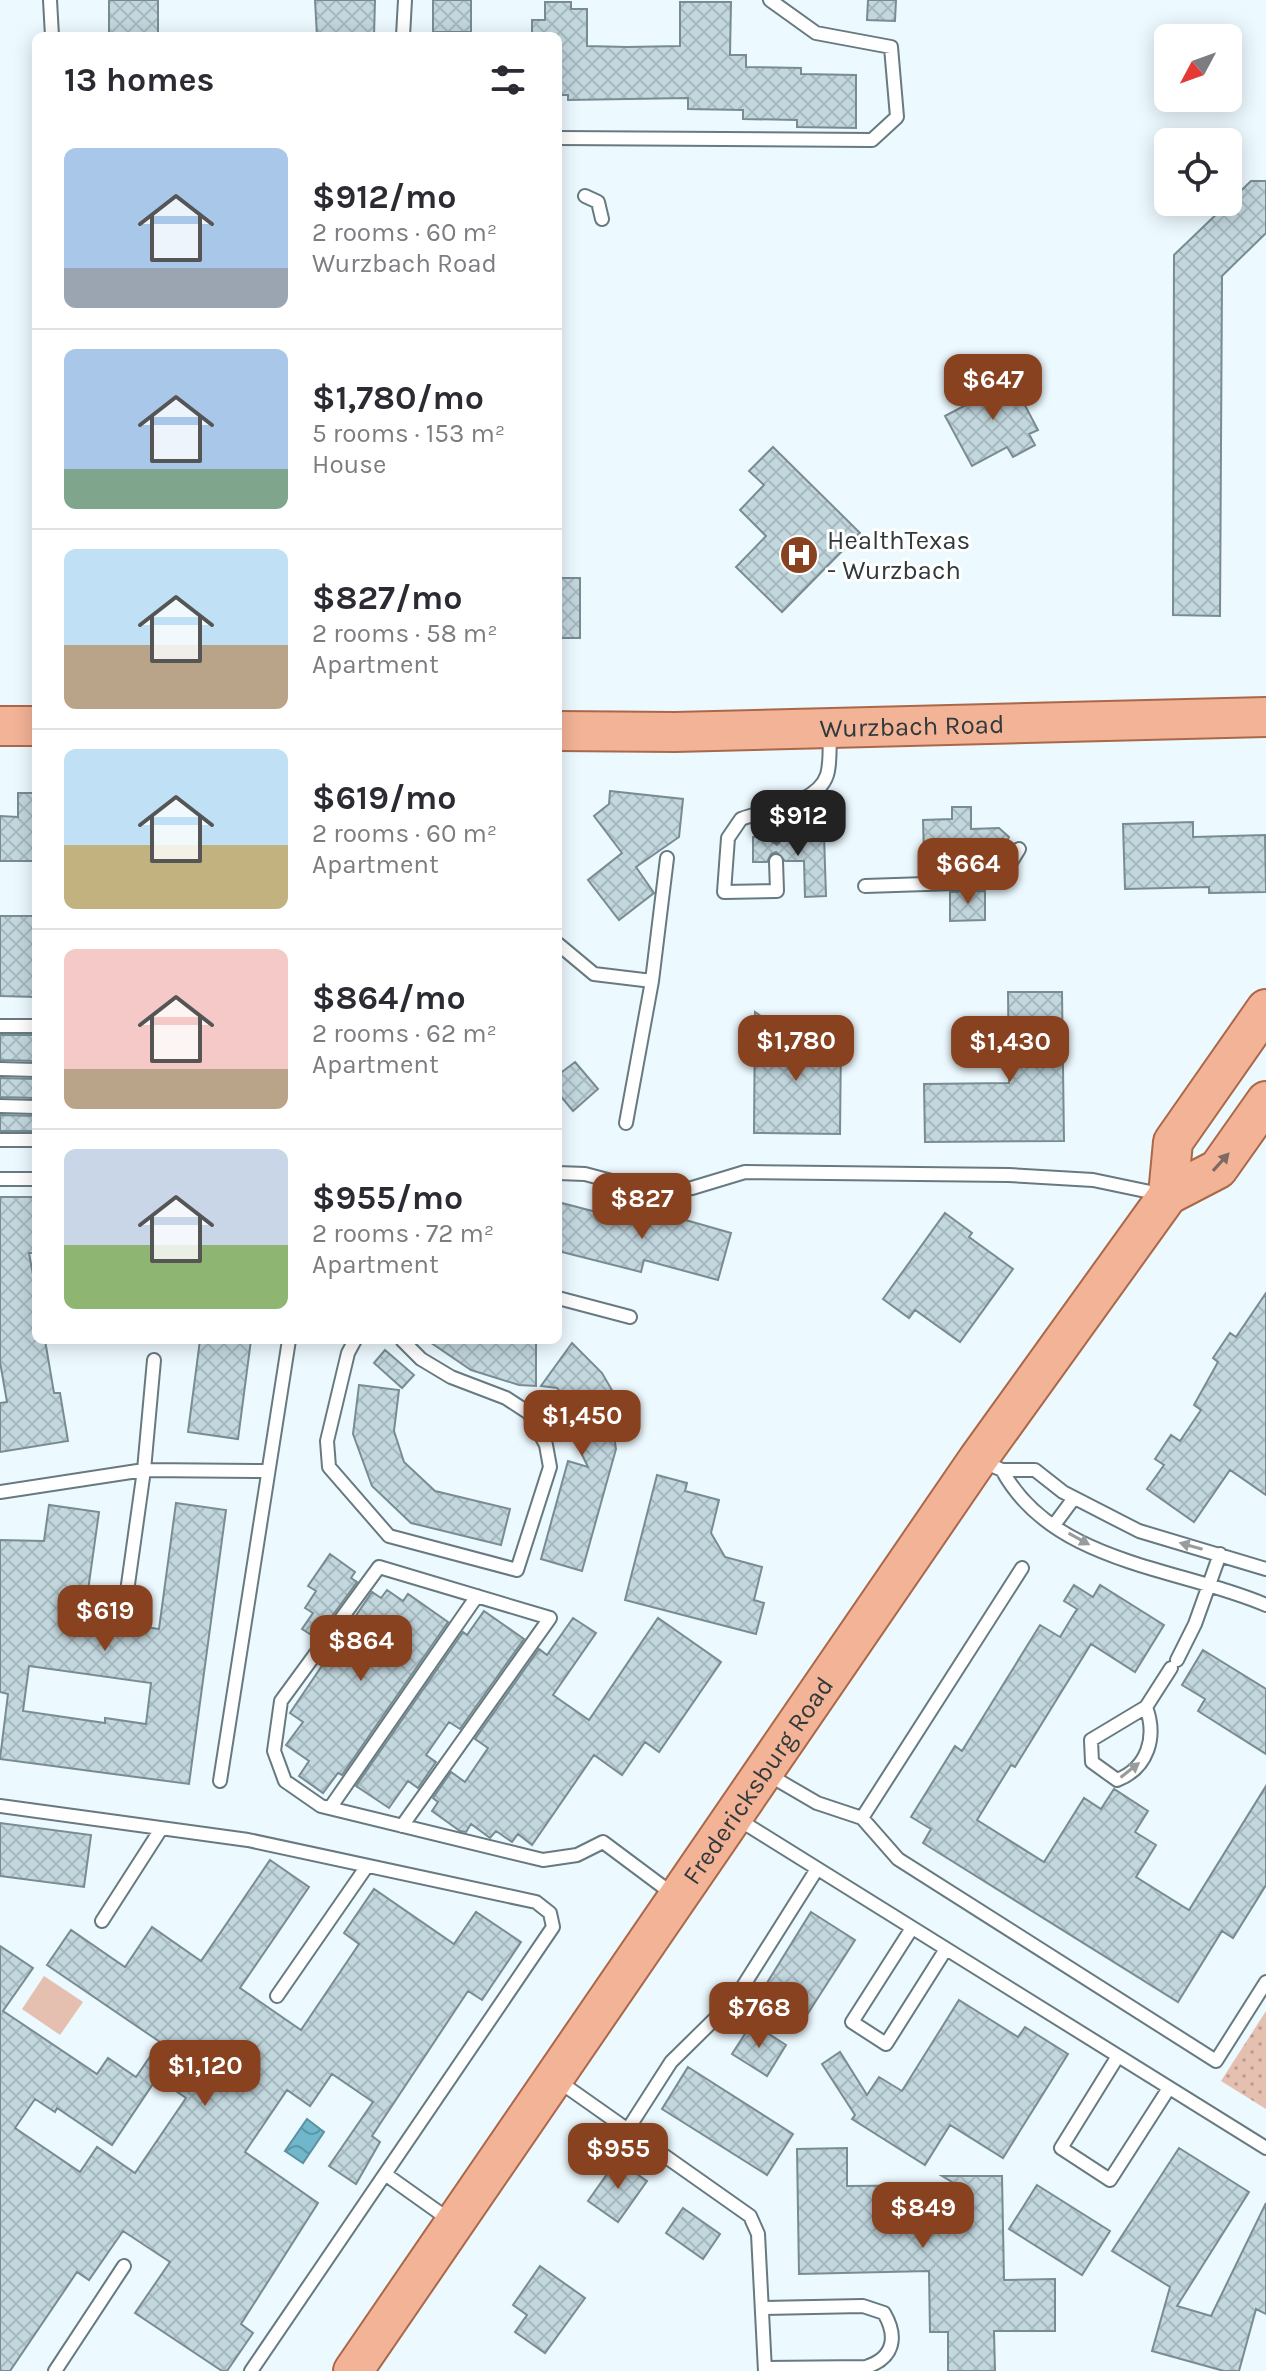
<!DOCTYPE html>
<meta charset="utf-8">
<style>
body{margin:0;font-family:Karla,sans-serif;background:#f2f2f3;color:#2b2b33;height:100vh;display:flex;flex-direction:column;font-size:30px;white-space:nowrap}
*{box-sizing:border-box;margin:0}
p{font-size:26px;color:#7c7c81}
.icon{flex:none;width:44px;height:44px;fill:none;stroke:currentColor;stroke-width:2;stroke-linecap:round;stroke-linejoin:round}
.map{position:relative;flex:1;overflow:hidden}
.drawer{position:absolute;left:32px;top:32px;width:530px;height:1312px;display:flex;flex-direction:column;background:#fff;border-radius:12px;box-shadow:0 4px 20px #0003}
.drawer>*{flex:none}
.needle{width:52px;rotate:229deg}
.tools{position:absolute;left:1154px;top:24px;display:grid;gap:16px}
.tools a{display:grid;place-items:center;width:88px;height:88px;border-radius:12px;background:#fff;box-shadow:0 4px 20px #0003;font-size:40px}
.price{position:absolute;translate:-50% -68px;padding:0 18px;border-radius:16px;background:#894220;color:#fff;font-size:26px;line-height:52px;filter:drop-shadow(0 2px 4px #0008)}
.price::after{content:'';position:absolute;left:50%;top:48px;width:24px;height:18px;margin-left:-12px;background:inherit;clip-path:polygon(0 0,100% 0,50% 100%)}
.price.selected{background:#222;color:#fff}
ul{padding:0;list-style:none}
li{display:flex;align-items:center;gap:24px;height:200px;padding:0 32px}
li+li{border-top:2px solid #e1e1e2}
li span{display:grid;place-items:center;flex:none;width:224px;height:160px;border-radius:12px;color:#555}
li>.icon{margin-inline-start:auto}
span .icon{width:96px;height:96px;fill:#fffc;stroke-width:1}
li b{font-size:34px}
h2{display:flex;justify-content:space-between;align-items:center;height:96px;padding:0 32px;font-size:34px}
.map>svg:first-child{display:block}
.grass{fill:url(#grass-dots)}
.park{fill:#e5bfaf}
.water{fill:url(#water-waves);stroke:#5d91a0;stroke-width:2}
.building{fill:url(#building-cross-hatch);stroke:#788c92;stroke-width:2;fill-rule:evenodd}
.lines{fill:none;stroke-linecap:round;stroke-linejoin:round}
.service-casing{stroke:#667a80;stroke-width:16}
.primary-casing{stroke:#aa6849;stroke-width:42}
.service{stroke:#fff;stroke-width:12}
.primary{stroke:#f3b397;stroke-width:38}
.oneway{fill:#7e6a60}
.oneway2{fill:#989c9d}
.labels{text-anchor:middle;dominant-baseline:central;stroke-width:6;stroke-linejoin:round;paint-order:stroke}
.poi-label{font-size:26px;fill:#30393b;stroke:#fff;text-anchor:start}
.street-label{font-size:26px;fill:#30393b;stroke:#fff}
</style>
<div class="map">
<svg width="1266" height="2371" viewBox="0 0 1266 2371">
<defs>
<pattern id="grass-dots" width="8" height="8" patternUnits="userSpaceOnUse" patternTransform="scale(2)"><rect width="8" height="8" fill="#e5bfaf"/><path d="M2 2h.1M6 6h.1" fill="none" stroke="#ba9c90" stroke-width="1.8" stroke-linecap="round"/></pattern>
<pattern id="water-waves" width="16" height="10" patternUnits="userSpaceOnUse" patternTransform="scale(2)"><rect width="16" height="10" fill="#70b7cc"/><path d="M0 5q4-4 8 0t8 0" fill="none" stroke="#5c96a7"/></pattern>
<pattern id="building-cross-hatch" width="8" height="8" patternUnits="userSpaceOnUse" patternTransform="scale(2)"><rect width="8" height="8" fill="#c2d7de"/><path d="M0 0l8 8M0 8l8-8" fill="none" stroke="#a7b9bf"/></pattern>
</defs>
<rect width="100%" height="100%" fill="#ecf9fe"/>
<path class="grass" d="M1266 2011V2109L1221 2081Z"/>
<path class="park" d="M44 1976 83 2002 60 2035 22 2009Z"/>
<path class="water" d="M307 2119 324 2132 303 2163 285 2151Z"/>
<path class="building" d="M109 0H158V36H109Z
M315 0H375L374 36H317Z
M433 0H471V32H433Z
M868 0H896L895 21 867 20Z
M545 2H571V9H587V46L627 47 680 46V2H731L730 55H746V67L801 68V74L856 75V128L797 127V120L743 119V110L688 109V98L568 100V95H558V36H532V20H545Z
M1251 181H1266V233L1222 276 1220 616 1173 615 1174 255Z
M993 374 999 386 1011 379 1038 430 1029 434 1035 445 1013 457 1007 447 972 466 945 416 981 397 974 384Z
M773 447 860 533 782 612 736 567 766 536 740 510 764 485 749 471Z
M558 578H580V638H558Z
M610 791 683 799 679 837 636 867 654 893 619 920 588 880 622 853 594 816 609 804Z
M18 793H36V861H0V816L18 817Z
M952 807H971V829L999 828 1009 837 1001 855H984V873L949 874V856H924L923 820 952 819Z
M1193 822V837L1265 835 1266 892 1209 893V887L1125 889 1123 824Z
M824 835 826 896 805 897 804 861H785L776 852 771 854 767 862H753V837H767L777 845 785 836Z
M985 891V920L950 921V892Z
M0 916H36V997L0 996Z
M1008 992H1062L1064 1141 925 1142 924 1084 1009 1083Z
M755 1012 792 1038 841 1039 840 1134 754 1133Z
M0 1035H36V1061L0 1060Z
M575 1062 598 1089 573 1111 558 1093V1075Z
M0 1078 36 1079V1098L0 1097Z
M0 1115 36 1116V1131H0Z
M0 1197H36V1253H29L36 1291V1340H45L54 1393H60L68 1441 0 1452V1403L7 1402 0 1362Z
M558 1202 650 1226 654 1211 731 1233 718 1280 644 1260 641 1272 558 1251Z
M945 1213 972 1233 969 1237 1013 1269 960 1342 915 1310 909 1318 883 1299Z
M1266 1293V1495L1230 1470 1194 1522 1147 1489 1164 1465 1155 1459 1171 1435 1180 1441 1201 1410 1194 1405 1218 1362 1213 1358 1230 1333 1236 1337Z
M200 1340H251L238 1439 188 1432Z
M427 1340H536V1386L519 1385 471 1370Z
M572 1343 602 1373 616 1397 620 1414 611 1417 616 1449 582 1571 541 1559 568 1461 588 1467 570 1430 585 1424 557 1388 541 1386Z
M385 1350 414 1375 402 1388 374 1363Z
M359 1385 399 1390 394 1431 404 1462 435 1491 510 1509 501 1545 411 1523 372 1486 353 1434Z
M657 1475 687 1483 685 1491 719 1500 711 1533 725 1557 762 1567 754 1600 764 1603 756 1634 625 1600Z
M176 1503 226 1510 189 1784 0 1759 8 1694 0 1692V1540L44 1541 49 1505 99 1512 84 1619 159 1629ZM29 1666 151 1683 146 1724 105 1718V1723L23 1711Z
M330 1554 355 1572 351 1578 357 1582 316 1638 302 1629 313 1613 305 1608 316 1591 308 1586Z
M1074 1585 1093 1597 1100 1585 1164 1625 1135 1672 1091 1644 1015 1767 1011 1765 977 1820 1044 1862 1084 1798 1101 1809 1114 1789 1148 1811 1135 1832 1156 1845 1136 1877 1189 1910 1266 1786V1885L1233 1938 1222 1931 1178 2002 923 1843 931 1829 911 1817 955 1746 962 1751 1040 1625 1060 1637 1077 1609 1064 1601Z
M387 1590 403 1601 408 1594 448 1622 342 1775 338 1773 323 1793 299 1776 309 1761 286 1745 303 1722 290 1713 372 1592 381 1598Z
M484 1611 524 1639 460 1729 449 1722 426 1755 436 1762 418 1788 408 1781 389 1808 356 1786 463 1632 467 1635Z
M573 1618 596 1633 553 1695 589 1720 658 1618 721 1662 659 1752 645 1742 622 1775 594 1755 532 1845 518 1834 512 1842 496 1831 490 1838 471 1824 466 1832 460 1831 432 1811 438 1802 433 1798 451 1772 465 1782 488 1748 475 1739 539 1649 547 1655Z
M1203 1650 1266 1689V1754L1198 1711 1205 1699 1182 1685Z
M0 1823 91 1835 84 1887 0 1876Z
M270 1860 309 1887 240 1988 301 2030 359 1944 344 1933 374 1889 454 1944 476 1912 521 1942 482 2000 468 1991 372 2136 380 2142 356 2184 329 2166 373 2102 332 2074 310 2106 287 2090 245 2152 318 2203 241 2324 253 2333 227 2371H222L135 2313 170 2262 123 2231 89 2280 77 2272 10 2371H0V1946L33 1968 3 2011 97 2074 108 2058 136 2077 160 2042 47 1965 71 1930 125 1967 152 1927 201 1961ZM157 2078 186 2098 135 2173 97 2147 80 2172 15 2128 35 2099 55 2112 57 2108 112 2145Z
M811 1912 855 1940 805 2018 762 1991Z
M959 2000 1018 2037 1025 2027 1068 2054 1003 2158 950 2125 925 2165 852 2119 855 2115 822 2064 840 2052 867 2095 879 2077 902 2091Z
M752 2023 786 2045 767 2076 732 2054Z
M688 2067 793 2134 767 2175 662 2109Z
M847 2148V2186L957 2185 942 2176H1002L1004 2280 1055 2279V2331H994L995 2371H948V2332H930L929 2271 799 2274 797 2149Z
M1179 2148 1249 2192 1177 2306 1211 2316 1266 2203V2314L1256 2309 1239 2371H1224L1152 2351 1170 2287 1112 2251Z
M617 2160 647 2181 618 2222 588 2201Z
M1037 2185 1110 2231 1082 2275 1009 2229Z
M683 2208 720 2234 703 2259 666 2233Z
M540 2266 585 2298 545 2353 515 2332 527 2315 513 2305Z"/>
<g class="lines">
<g class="service-casing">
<path id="service" d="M50 0 52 36
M403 36 405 0
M558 138 872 140 897 117 891 47 816 33 770 0
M585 196 598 202 602 219
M776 807V836
M776 861 777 891 724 892 728 838 741 819C766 809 817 805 827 775 831 762 829 744 830 731
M865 886 987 882 1008 867 1019 849
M558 944 594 974 652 981 626 1123
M652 981 667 858
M0 1026H36
M0 1069 36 1070
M0 1106 36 1107
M0 1140H36
M558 1173 585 1174 653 1192 692 1188 745 1172 1009 1175 1093 1180 1160 1194
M0 1179H36
M558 1298 630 1317
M355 1340 348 1353 327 1441 329 1467 389 1536 517 1570 550 1467 546 1445 529 1413 506 1398 451 1377 421 1359 402 1340
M982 1461 1002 1470H1035L1063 1492 1139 1531 1266 1569
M1002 1470C1053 1564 1178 1567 1266 1605
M0 1492 144 1470 268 1471
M1054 1525 1074 1498
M124 1613 144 1470 154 1360
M1177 1660 1195 1624 1220 1554
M1146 1707C1157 1737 1148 1768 1117 1780L1092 1762 1091 1740 1146 1707 1171 1668
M769 1775 817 1803 862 1818 898 1859 1216 2061 1266 1982
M220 1781 289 1340
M0 1806 248 1840 536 1902 550 1913 553 1927 251 2371
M330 1808 477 1596
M736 1818 1266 2148
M862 1818 1022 1568
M402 1826 550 1618 379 1567 281 1701 274 1751 285 1781 321 1806 543 1860 577 1855 603 1842 674 1895
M102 1921 161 1829
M912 1928 852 2022 886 2044 946 1949
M277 1996 367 1866
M1118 2056 1061 2148 1110 2180 1169 2088
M557 2080 750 2216 758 2234 765 2371
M628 2129 671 2062 735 1999 817 1869
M385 2174 451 2221
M764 2308 863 2306 884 2313C898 2337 894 2358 866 2367L765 2368
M55 2371 124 2266"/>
</g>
<g class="primary-casing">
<g id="primary">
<path d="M0 726H36"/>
<path id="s1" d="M558 731 675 732 1266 717"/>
<path d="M1168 1195 1173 1142 1266 1009"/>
<path id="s2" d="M353 2371 978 1459 1168 1195 1218 1169 1266 1101"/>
</g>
</g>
<use href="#service" class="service"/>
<use href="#primary" class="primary"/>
</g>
<defs><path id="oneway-solid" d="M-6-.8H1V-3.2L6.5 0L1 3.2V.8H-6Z" transform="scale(2)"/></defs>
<use class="oneway" href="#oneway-solid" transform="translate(1221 1162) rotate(-48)"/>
<g class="oneway2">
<use href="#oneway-solid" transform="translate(1079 1539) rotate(29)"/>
<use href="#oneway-solid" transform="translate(1191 1546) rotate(-164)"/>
<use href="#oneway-solid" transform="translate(1130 1770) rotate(-38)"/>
</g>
<defs>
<g id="hospital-disc" transform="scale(2)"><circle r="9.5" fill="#894220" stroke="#fff"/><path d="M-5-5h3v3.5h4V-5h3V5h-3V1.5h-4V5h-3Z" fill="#fff"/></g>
</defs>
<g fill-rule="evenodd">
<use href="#hospital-disc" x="799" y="555"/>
</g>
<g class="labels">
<g class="poi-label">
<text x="827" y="540">HealthTexas<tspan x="827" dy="30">- Wurzbach</tspan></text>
</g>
<g class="street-label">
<text stroke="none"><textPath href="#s1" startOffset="354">Wurzbach Road</textPath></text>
<text stroke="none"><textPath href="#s2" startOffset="716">Fredericksburg Road</textPath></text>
</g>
</g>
</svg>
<div class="tools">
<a><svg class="needle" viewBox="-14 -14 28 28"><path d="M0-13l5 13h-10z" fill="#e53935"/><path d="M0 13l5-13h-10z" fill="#7c7c81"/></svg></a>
<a><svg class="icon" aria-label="locate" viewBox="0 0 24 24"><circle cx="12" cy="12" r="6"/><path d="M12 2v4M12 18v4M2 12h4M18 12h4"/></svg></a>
</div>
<b class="price" style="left:993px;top:422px">$647</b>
<b class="price selected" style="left:798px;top:858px">$912</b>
<b class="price" style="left:968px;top:906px">$664</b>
<b class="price" style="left:796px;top:1083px">$1,780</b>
<b class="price" style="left:1010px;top:1084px">$1,430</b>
<b class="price" style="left:642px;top:1241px">$827</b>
<b class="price" style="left:582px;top:1458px">$1,450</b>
<b class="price" style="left:105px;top:1653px">$619</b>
<b class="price" style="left:361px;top:1683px">$864</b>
<b class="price" style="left:759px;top:2050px">$768</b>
<b class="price" style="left:205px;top:2108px">$1,120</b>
<b class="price" style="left:618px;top:2191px">$955</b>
<b class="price" style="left:923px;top:2250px">$849</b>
<section class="drawer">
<h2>13 homes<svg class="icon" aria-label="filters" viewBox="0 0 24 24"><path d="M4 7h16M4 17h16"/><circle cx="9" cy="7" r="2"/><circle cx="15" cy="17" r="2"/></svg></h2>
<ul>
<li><span style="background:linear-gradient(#a9c7e8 75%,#9aa5b1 0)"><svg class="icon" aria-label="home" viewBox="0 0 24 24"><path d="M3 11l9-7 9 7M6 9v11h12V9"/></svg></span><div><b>$912/mo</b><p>2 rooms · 60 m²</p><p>Wurzbach Road</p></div></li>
<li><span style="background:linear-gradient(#a9c7e8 75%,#7fa58c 0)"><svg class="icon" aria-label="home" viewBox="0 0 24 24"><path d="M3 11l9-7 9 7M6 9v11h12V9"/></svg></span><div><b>$1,780/mo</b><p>5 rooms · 153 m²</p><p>House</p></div></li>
<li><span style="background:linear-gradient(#bfe0f5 60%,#b9a48a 0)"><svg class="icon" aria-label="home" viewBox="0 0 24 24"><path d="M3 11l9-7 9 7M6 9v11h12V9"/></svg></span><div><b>$827/mo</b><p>2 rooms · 58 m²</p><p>Apartment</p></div></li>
<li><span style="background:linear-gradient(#bfe0f5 60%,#c2b280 0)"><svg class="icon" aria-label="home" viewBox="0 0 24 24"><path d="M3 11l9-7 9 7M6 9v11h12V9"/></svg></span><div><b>$619/mo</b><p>2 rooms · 60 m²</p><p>Apartment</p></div></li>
<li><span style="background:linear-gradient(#f6c9c9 75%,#b9a48a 0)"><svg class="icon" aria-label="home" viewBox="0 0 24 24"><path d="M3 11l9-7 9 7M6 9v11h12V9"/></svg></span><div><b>$864/mo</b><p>2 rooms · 62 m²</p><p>Apartment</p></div></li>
<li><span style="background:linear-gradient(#c9d6e8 60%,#8fb573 0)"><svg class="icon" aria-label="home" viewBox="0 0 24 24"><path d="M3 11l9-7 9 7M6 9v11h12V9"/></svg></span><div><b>$955/mo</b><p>2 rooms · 72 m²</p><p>Apartment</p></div></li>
</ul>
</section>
</div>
